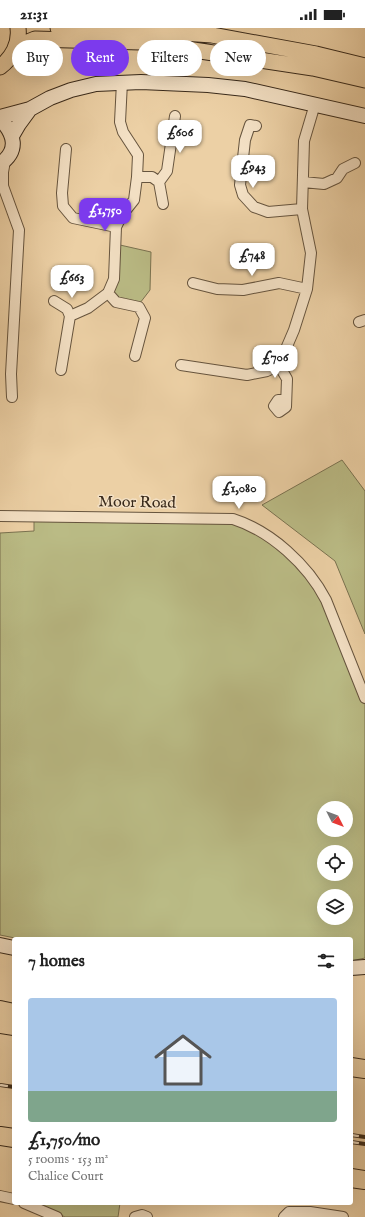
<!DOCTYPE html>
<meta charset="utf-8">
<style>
body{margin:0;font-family:"IM FELL English",serif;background:#f6f6f6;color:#222;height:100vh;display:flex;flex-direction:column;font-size:15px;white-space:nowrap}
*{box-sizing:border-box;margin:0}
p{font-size:13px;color:#767676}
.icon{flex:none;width:22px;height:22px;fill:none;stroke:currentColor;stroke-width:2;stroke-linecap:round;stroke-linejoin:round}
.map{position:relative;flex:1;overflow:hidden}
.details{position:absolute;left:12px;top:909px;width:341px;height:268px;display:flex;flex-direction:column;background:#fff;border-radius:4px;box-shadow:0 4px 16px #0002}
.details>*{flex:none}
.top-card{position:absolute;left:12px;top:12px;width:341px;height:36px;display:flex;gap:8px}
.needle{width:26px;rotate:132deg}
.buttons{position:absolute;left:317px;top:773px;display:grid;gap:8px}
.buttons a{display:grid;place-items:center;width:36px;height:36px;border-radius:50%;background:#fff;box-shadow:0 4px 16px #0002;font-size:20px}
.price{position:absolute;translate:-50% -34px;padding:0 9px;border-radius:8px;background:#fff;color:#222;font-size:13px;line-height:26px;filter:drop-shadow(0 1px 2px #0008)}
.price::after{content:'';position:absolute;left:50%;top:24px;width:12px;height:9px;margin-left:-6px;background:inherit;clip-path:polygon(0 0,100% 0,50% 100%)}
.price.selected{background:#7c3aed;color:#fff}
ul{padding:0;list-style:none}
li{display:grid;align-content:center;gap:8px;height:212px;padding:0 16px}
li+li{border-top:1px solid #e0e0e0}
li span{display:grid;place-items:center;height:124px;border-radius:4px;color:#555}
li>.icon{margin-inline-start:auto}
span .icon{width:72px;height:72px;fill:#fffc;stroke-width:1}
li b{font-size:17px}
h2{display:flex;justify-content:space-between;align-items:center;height:48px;padding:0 16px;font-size:17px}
.tag{padding:0 14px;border-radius:18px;background:#fff;box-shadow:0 4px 16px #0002;font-size:14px;line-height:36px}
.tag.selected{background:#7c3aed;color:#fff}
.status{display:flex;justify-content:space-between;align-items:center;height:28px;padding:0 20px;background:#fff;direction:ltr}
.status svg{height:11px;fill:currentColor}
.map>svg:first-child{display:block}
.green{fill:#babb85;stroke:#7a7250;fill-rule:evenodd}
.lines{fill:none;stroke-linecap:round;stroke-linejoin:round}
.street-casing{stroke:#66543e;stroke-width:12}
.secondary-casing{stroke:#392a1b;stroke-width:16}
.primary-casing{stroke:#392a1b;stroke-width:17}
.highway-casing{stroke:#392a1b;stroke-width:20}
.street{stroke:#f3e0c4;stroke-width:10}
.secondary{stroke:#f3e0c4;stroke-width:14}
.primary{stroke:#ecd0a5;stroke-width:15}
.highway{stroke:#ecd0a5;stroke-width:18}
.rail-casing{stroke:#392a1b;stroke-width:4}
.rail{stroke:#f3e0c4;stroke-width:2.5;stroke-dasharray:8;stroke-linecap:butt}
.labels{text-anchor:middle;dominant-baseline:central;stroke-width:3;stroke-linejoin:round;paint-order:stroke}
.street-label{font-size:16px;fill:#392a1b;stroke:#f3e0c4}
</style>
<div class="status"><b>21:31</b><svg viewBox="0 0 49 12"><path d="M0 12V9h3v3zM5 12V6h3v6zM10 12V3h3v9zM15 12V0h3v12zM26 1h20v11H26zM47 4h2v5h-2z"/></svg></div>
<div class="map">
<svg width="365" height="1189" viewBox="0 0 365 1189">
<rect width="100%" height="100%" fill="#ecd0a5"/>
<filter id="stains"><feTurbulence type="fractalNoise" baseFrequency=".005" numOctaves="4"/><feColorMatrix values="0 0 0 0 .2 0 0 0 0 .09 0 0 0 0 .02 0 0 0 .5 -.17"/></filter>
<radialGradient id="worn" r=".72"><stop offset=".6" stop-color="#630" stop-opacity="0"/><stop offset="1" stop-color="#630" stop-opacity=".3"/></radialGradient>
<path class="green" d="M120 217 151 224 150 262 140 275 120 270 112 263Z
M342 432 365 463V606L335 533 262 477Z
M34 489 244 495 310 547 365 670V930L351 933V911H20L0 907V505L34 503ZM324 780H346V802H324ZM324 824H346V846H324ZM324 868H346V890H324Z
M40 1175H120L118 1189H65L40 1177Z"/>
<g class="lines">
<g class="street-casing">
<path id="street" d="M256 98 250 97 245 112 240 157 243 167 254 179 268 184 302 181
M66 121 62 165 63 178 73 190 116 199
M5 133 3 144V158L19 202 11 346 12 369
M137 149H152L159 154 163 176
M159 154 167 143 175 88
M303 154 324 156 337 150 343 141 355 135
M193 255 217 261 243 262 279 255 307 261
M108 265 116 274 139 279 145 290 135 328
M54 273 67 281 70 288
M359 294 365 292
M181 337 247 347 267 343 279 337 294 302 307 261 311 225 302 181 304 113 315 76
M279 337 287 351 286 379 279 384 274 378 278 372H286
M61 342 70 288 88 280 108 265 114 251 116 199 122 187 134 172 137 149 138 127 123 104 120 94 122 54
M0 488 233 491C271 503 308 537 326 572L365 670
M0 1168 14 1171
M24 1175 57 1189
M135 1189 142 1187 147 1189
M284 1189 289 1184H310L343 1189"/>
</g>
<g class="secondary-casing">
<path id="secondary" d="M0 89 30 81 50 70 71 62 96 56 141 54 208 57 245 61 365 88
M0 91C15 106 19 123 0 136
M12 108 19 96 30 81
M0 917 14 920
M351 940 365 939"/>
</g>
<g class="primary-casing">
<path id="primary" d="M58 0 139 2 212 7 316 26 365 38
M16 19 35 11 140 14 313 40 365 52
M0 39C12 30 20 16 18 0"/>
</g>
<g class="highway-casing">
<path id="highway" d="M0 982 14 985
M0 996 14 998
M351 1039 365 1041
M0 1108 14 1110
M351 1150 365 1152"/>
</g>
<use href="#street" class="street"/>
<use href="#secondary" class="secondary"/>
<use href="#primary" class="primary"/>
<use href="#highway" class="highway"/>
<g class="rail-casing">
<path id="rail" d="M0 1057 14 1059
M351 1107 365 1109
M351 1114 365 1116"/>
</g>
<use href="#rail" class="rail"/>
</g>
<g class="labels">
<g class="street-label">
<text transform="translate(137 475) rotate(1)">Moor Road</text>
</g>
</g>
<rect width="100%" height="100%" filter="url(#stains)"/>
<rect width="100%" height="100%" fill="url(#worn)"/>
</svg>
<div class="buttons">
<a><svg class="needle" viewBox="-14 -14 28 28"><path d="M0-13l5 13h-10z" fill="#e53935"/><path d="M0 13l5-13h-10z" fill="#767676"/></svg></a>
<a><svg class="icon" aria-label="locate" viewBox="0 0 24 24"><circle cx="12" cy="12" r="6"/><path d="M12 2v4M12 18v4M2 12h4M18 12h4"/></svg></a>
<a><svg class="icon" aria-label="layers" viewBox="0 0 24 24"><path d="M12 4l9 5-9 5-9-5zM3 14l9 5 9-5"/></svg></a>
</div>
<b class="price" style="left:180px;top:126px">£606</b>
<b class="price" style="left:253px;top:161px">£943</b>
<b class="price selected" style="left:105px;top:204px">£1,750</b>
<b class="price" style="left:252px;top:249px">£748</b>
<b class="price" style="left:72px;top:271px">£663</b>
<b class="price" style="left:275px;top:351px">£706</b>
<b class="price" style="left:239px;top:482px">£1,080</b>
<div class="top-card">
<a class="tag">Buy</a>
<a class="tag selected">Rent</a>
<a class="tag">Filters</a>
<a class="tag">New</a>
</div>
<section class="details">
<h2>7 homes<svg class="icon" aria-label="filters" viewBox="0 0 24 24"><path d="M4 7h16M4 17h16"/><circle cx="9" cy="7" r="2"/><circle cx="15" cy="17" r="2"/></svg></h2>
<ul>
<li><span style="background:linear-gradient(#a9c7e8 75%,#7fa58c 0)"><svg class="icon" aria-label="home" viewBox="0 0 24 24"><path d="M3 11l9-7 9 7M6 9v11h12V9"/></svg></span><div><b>£1,750/mo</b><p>5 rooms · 153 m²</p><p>Chalice Court</p></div></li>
</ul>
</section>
</div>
